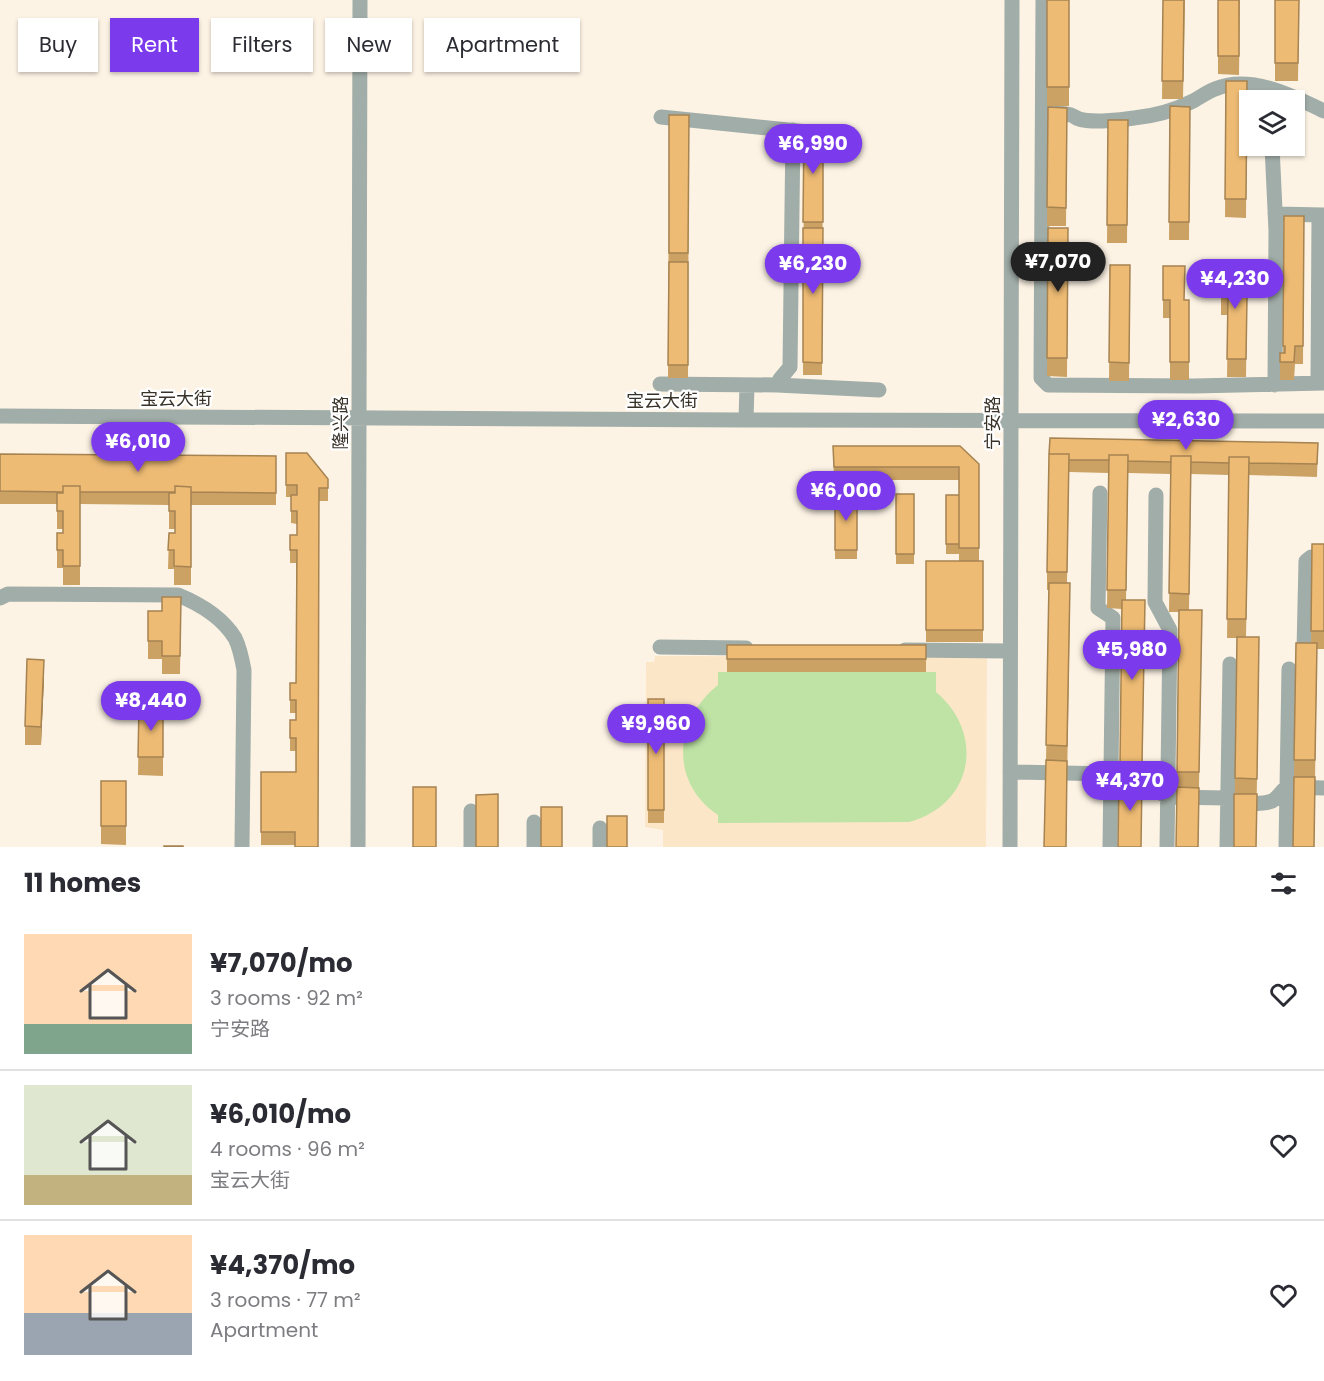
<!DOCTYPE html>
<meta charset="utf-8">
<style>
body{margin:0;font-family:Poppins,"Noto Sans SC",sans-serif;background:#f2f2f3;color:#2b2b33;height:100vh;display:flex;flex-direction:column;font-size:22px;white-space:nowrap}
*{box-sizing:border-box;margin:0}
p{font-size:20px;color:#7c7c81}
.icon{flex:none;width:33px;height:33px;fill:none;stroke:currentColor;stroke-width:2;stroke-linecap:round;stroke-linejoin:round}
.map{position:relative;height:847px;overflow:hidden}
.drawer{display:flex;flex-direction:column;background:#fff;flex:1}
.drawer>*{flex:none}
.top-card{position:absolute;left:18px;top:18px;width:600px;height:54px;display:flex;gap:12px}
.fabs{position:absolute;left:1239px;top:90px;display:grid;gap:12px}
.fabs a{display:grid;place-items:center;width:66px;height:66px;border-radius:0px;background:#fff;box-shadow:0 2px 4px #0004;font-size:30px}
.price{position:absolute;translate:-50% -51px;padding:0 14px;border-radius:21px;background:#7c3aed;color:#fff;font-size:20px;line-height:39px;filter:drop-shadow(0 2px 3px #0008)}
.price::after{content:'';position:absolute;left:50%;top:36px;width:18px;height:14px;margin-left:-9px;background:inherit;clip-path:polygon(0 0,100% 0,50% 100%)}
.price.active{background:#222;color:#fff}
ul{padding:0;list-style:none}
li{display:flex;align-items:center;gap:18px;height:150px;padding:0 24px}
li+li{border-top:2px solid #e1e1e2}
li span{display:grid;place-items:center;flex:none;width:168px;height:120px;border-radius:0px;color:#555}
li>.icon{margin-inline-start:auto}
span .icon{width:72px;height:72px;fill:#fffc;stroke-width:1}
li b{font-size:26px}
h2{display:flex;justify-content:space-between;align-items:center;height:72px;padding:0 24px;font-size:26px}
.tag{padding:0 21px;border-radius:0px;background:#fff;box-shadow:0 2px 4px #0004;font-size:21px;line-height:54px}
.tag.active{background:#7c3aed;color:#fff}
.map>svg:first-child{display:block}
.built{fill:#fce6c8}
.green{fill:#bee3a5}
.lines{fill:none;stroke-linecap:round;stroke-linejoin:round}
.minor{stroke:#a1ada8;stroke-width:15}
.wall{fill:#cca164}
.shaded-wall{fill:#a68351}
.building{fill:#edbb74;stroke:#a68351;stroke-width:1.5}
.labels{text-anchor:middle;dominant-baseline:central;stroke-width:4.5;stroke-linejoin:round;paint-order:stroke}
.street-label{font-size:18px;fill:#393229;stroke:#fff}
</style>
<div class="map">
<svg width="1324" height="847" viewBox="0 0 1324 847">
<rect width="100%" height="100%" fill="#fdf3e5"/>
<path class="built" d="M655 656 987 657 986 847H663V830L645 827 646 662H654Z"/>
<path class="green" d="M718 672H936V692C986 734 973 805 909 822L718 823V815C669 782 674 720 718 685Z"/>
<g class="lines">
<path class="minor" d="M1043 0 1041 378 1048 385 1194 386 1324 383
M1048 113C1056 113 1064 113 1071 115 1074 116 1076 118 1079 119 1092 123 1121 120 1134 118 1154 116 1173 111 1191 102 1199 98 1207 92 1215 89 1250 74 1293 96 1324 111
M661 117 836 135
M1272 146 1276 231 1275 385
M1275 214 1324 215
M1318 383 1319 215
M660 384 777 385 879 390
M777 385 780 379 790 367 793 130
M0 416 743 420 1324 421
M746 420 747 385
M1100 493 1098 608 1113 618 1110 847
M1156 495 1155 602 1170 630 1167 847
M0 598 8 594 178 595C200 604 222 617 235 638 240 648 242 659 244 670L242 847
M660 647 746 648
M1304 649 1306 561 1311 557H1324
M905 650 1010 651
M1010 772 1111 774
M1122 789 1155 790 1168 797 1228 798
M1236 803C1247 803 1262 805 1272 801 1278 798 1281 791 1287 787L1324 788
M471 811V847
M358 847 360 0
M534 847V822
M600 847V828
M1010 847 1012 0
M1227 847 1230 664
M1286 847 1289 669"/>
</g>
<path class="wall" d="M1047 0H1069V106H1047Z
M1163 0H1185L1183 99H1162Z
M1218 0H1240L1239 75 1218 74Z
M1275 0H1299L1298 81H1275Z
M1226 81H1247L1246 218 1225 217Z
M1170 106 1190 107 1189 240H1169Z
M1048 107 1067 108 1066 226H1047Z
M669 115H689L688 378H668Z
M1108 120H1128L1127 243H1107Z
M804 127H823L822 375H803Z
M1284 216H1304L1303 364H1295L1294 380H1280V353H1283Z
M1048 228H1068L1067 377 1047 376Z
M1221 263 1242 297H1247L1246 377H1227L1228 315H1221Z
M1110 265H1130L1129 381H1109Z
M1163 266 1184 300H1189V380H1170V318H1163Z
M1050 438 1318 443 1317 477 1249 475 1246 637H1259L1256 847H1234L1237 638H1227L1229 475 1191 474 1189 610H1202L1198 847H1176L1179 612H1169L1171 474 1128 473 1126 600H1145L1141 847 1120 778 1122 609 1107 608 1109 473 1069 472 1067 583 1070 601 1066 847 1046 760 1049 590H1047V572Z
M833 446 979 464V561H983V642H926V561H959V554H946V504L959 495V480H834Z
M286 453 328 479V501H319L295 845H261V772H296V751H290V738L296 720V713H290V700L296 683V563H290V535H297V524L291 523V497H286Z
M0 454 276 456V505H191V585H174V569H168L169 533H175V529H169V505L80 504V585H63V568H57V533H63V529H57V504H0Z
M896 494H914V564H896Z
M835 495H857V559H835Z
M1312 544H1324V649H1317L1314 847H1293L1296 643H1311Z
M181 597 180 674H162V659H148V611H162Z
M727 645H926V672H727Z
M44 678 41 745H25V726Z
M648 699H664V823H648Z
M139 706H163V776L138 775Z
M101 781H126V845L101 844Z"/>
<path class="shaded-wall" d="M44 660V678L41 745V727Z"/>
<path class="building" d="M1047 0H1069V87H1047Z
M1163 0H1184L1183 81H1162Z
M1218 0H1239V56H1218Z
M1275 0H1299L1298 63H1275Z
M1226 81H1247L1246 199H1225Z
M1170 106 1190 107 1189 222H1169Z
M1048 107 1067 108 1066 208 1047 207Z
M669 115H689L688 253H669Z
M1108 120H1128L1127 225H1107Z
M804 127H823V222H803Z
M1284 216H1304L1303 346H1295L1294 362H1280V353H1285V346H1283Z
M803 228H823L822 363 803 362Z
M1048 228H1068L1067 358H1047Z
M669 262H688V365H668Z
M1221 263H1242V297H1247L1246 359H1227L1228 297H1221Z
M1110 265H1130L1129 363 1109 362Z
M1163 266H1185L1184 300H1189V362H1170V300H1163Z
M1050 438 1318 443 1317 464 1249 463V457H1229V463L1191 462V456H1171V462L1128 461V455H1109V460H1069V454H1049Z
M833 446H960L979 464V548H959V467H834Z
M286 453H307L328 479V488H319L318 847H295V832H261V772H296V738H290V720H296V700H290V683H296L297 550H290V535H297V511H291V495H297V485H286Z
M0 454 276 456V493L191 492V487L175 486V492H80V486H63V492L0 491Z
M1049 454H1069L1067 572H1047Z
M1109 455H1128L1126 590H1107Z
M1171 456H1191L1189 594 1169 593Z
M1229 457H1249L1246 619H1227Z
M63 486H80V566H63V550H57V533H63V511H57V493H63Z
M175 486 191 487V567L174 566V550H168L169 533H175V511H169V493H175Z
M896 494H914V554H896Z
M835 495H857V550H835Z
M946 495H959V544H946Z
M1312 544H1324V631H1311Z
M926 561H983V630H926Z
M1049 583H1070L1067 746 1046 745Z
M162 597H181L180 656H162V641H148V611H162Z
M1122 600H1145L1142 763 1120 762Z
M1179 610H1202L1199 772H1177Z
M1237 637H1259L1257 779 1235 778Z
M1296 643H1317L1315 760H1294Z
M727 645H926V659H727Z
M27 659 44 660 41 727 25 726Z
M648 699H664V810H648Z
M139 706H163V757H138Z
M1046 760 1067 761 1066 847H1044Z
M1294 777H1315L1314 847H1293Z
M1119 778H1142L1141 847H1118Z
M101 781H126V826H101Z
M413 787H436V847H413Z
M1177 787 1199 788 1198 847H1176Z
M498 794V847H476V795Z
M1234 794H1257L1256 847H1234Z
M541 807H562V847H541Z
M607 816H627V847H607Z
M164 846H183V847H164Z"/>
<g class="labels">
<g class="street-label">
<text x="176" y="398">宝云大街</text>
<text x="662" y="400">宝云大街</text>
<text transform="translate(340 423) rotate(-90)">隆兴路</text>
<text transform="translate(992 423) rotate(-90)">宁安路</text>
</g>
</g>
</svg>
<div class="fabs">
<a><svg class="icon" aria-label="layers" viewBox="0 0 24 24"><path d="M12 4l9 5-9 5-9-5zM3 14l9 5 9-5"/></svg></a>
</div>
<b class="price" style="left:813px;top:175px">¥6,990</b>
<b class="price active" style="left:1058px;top:293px">¥7,070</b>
<b class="price" style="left:813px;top:295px">¥6,230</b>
<b class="price" style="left:1235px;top:310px">¥4,230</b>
<b class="price" style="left:1186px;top:451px">¥2,630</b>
<b class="price" style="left:138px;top:473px">¥6,010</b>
<b class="price" style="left:846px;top:522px">¥6,000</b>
<b class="price" style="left:1132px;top:681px">¥5,980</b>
<b class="price" style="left:151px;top:732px">¥8,440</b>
<b class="price" style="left:656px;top:755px">¥9,960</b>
<b class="price" style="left:1130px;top:812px">¥4,370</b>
<div class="top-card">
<a class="tag">Buy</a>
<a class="tag active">Rent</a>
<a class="tag">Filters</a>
<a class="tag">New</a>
<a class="tag">Apartment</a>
</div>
</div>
<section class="drawer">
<h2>11 homes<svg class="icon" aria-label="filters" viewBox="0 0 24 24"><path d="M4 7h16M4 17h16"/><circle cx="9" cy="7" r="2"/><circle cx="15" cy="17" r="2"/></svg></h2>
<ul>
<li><span style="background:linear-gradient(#ffd9b3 75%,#7fa58c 0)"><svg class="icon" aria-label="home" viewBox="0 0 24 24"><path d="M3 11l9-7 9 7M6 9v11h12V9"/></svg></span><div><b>¥7,070/mo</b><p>3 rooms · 92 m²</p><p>宁安路</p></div><svg class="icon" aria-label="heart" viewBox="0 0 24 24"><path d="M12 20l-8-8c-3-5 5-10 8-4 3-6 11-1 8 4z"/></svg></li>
<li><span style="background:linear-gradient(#dfe7d0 75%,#c2b280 0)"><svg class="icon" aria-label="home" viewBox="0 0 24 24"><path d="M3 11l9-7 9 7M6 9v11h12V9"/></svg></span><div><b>¥6,010/mo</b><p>4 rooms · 96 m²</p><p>宝云大街</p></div><svg class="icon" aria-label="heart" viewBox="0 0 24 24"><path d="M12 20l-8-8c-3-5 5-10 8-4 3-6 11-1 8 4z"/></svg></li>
<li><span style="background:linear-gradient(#ffd9b3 65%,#9aa5b1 0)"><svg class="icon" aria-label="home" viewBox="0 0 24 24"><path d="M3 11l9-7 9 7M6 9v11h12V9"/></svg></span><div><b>¥4,370/mo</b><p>3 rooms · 77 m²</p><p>Apartment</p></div><svg class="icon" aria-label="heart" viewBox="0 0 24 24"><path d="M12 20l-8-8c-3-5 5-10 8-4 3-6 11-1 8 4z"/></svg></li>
</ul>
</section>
